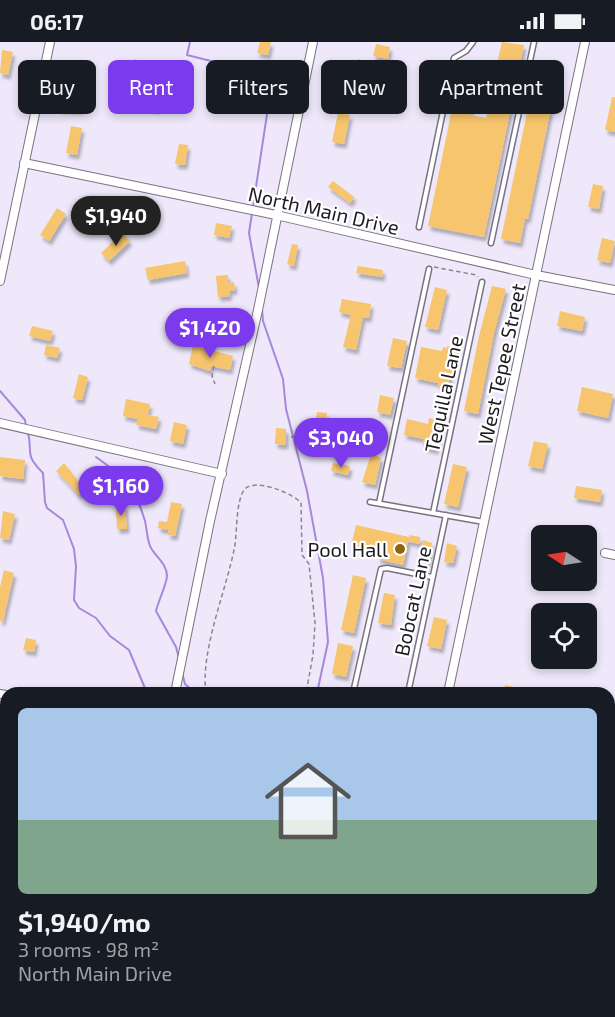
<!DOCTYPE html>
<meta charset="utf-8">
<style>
body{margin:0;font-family:"Exo 2",sans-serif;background:#242831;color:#f1f3f6;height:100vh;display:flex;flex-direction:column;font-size:22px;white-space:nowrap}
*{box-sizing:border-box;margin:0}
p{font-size:20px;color:#9ea1a6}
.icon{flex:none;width:33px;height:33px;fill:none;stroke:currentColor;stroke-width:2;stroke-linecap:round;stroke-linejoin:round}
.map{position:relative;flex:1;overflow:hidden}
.side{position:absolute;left:0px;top:645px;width:615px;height:330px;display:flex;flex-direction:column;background:#171b24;border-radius:18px 18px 0 0;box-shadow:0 3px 9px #0003}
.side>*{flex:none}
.hud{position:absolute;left:18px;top:18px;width:579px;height:54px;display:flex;gap:12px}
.needle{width:39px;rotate:282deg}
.buttons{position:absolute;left:531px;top:483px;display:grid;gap:12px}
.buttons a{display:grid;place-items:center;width:66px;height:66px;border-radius:9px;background:#171b24;box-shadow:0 3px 9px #0003;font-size:30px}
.price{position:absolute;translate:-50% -51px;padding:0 14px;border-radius:21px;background:#7c3aed;color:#fff;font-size:20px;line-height:39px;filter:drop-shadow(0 2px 3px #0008)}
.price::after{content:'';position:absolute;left:50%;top:36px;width:18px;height:14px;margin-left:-9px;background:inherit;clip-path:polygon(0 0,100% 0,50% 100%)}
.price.on{background:#222;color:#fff}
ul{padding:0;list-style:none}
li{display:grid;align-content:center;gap:12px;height:318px;padding:0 18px}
li span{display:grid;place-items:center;height:186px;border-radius:9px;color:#555}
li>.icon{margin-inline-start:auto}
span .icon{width:108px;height:108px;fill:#fffc;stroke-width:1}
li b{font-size:26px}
.pill{padding:0 21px;border-radius:9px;background:#171b24;box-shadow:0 3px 9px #0003;font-size:21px;line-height:54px}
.pill.on{background:#7c3aed;color:#fff}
.status{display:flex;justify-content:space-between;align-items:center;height:42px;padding:0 30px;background:#171b24;direction:ltr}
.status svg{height:16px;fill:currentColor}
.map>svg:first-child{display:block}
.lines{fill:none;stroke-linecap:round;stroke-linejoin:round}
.stream{stroke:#a688da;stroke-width:2}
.building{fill:#f7c56d;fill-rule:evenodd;filter:url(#shadow)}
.lane-casing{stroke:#787283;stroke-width:7}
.street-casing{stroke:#787283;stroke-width:10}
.secondary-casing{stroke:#787283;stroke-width:14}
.path{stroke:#8a8692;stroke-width:1.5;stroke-dasharray:4.5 3;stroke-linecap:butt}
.lane{stroke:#fff;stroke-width:4}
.street{stroke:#fff;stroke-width:8}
.secondary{stroke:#fff;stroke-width:10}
.poi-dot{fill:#8f660c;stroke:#fff;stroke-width:2}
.labels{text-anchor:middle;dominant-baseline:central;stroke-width:4.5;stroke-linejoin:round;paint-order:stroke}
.street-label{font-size:20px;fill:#1e1c22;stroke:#fff}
.poi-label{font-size:20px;fill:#1e1c22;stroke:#fff;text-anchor:end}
</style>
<div class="status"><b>06:17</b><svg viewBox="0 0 49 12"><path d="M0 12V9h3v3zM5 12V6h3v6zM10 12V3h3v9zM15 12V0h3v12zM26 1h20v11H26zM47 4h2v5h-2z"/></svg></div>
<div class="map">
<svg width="615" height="975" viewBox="0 0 615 975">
<defs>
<filter id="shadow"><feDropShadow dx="2.5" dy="4.5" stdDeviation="1.5" flood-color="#0004"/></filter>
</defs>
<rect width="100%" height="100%" fill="#eee8fa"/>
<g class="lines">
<path class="stream" d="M190 0 187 13 263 32 269 59 249 191 259 246
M262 267 263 279 283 337 286 367 307 449 323 536 328 600 317 651
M0 349 25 378 26 385
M28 390C33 413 24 412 43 431L45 460 47 466 63 478 74 507 76 524 74 558 79 566 96 576 110 594 129 608 147 651
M96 415C127 438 133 440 145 479 147 487 147 499 151 506 156 515 167 522 167 534 167 541 158 560 156 569L176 605 179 616
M182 630 185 642 195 651"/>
</g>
<path class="building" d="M260 0H271L268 13 257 11Z
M502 0 524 3 484 195 428 184 461 23 495 30ZM476 48 491 51 486 76 470 73Z
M376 2 390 5 388 17 373 14Z
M2 8 13 10 8 33 0 31Z
M134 17 160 23 157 35 131 29Z
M358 17 370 20 361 49 350 45Z
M537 22 559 27 528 177 525 176 520 201 501 197Z
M134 51 160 57 157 68 132 62Z
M612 55H615V90L605 88Z
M60 57 81 58V68L59 67Z
M338 71 350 73 344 102 332 100Z
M71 84 82 86 77 113 66 111Z
M179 102 188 103 185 123 175 122Z
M333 139 354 155 350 161 328 145Z
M593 142 603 144 599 167 588 165Z
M57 166 66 172 49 199 40 193Z
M216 181 232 184 229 196 214 193Z
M122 191 130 199 109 219 101 211Z
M602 196 615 199 610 221 597 218Z
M292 202 298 203 294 224 287 222Z
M185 219 187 231 148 238 145 226Z
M358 224 383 228 382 235 356 231Z
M228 233V241L234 240 235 248 229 249 230 254 218 255 216 234Z
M492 244 506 247 494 291 478 372 464 369 479 294Z
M435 245 447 248 438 288 425 285Z
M342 257 371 262 369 276 363 275 356 308 343 305 351 273 339 270Z
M196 269 208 272 204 289 192 286Z
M560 269 585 275 582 289 557 284Z
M32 284 53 289 50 299 29 294Z
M393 296 407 299 401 326 387 324Z
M46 303 60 306 57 316 44 313Z
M193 303 233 314 230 328 211 324 210 329 189 322Z
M447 304 457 306V308L447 346 438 344V341L415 336 421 305 442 309 443 305 447 306Z
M79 332 88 335 82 358 73 356Z
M582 345 613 352 608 376 577 369Z
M380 353 394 356 390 373 377 370Z
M126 357 150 362 148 373 159 375 156 387 136 383 138 377 123 374Z
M317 370 327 371 324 395 314 394Z
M429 376 442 379 436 408 423 405 424 397 404 393 407 377 428 382Z
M174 380 187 383 183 402 170 399Z
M276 386 286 387V403L275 402Z
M534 399 548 402 542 427 528 424Z
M371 412 381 416 375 443 362 440Z
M0 415 25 418 23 437 0 434Z
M64 421 85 448 79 453 56 429Z
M333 421 350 424 348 433 331 429Z
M453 422 467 425 458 465 444 462Z
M576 444 602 448 600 460 574 456Z
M171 460 182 462 175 494 168 493 169 488 158 486 159 479 167 480Z
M116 463H125L127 487H117Z
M3 469 15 472 9 498 0 496Z
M356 483 409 495V493L420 495 419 502 408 499 403 523 378 517 379 510 351 504Z
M423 498 432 501 427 523 418 521Z
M447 501 457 504 453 521 444 520Z
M4 528 14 531 3 579H0V545Z
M353 533 366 536 354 591 341 588Z
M384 551 395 553 391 583 378 581Z
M434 575 447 578 441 607 427 604Z
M26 596 36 598 34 610 23 608Z
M338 601 353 604 346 635 332 632Z
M505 643 527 648 526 651H504Z"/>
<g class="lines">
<g class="lane-casing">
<path id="lane" d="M419 185 454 16 466 9 473 0
M491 201 534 0
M370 460 484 480
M379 461 429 227
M433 471 482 240
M353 651 381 527 387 526 432 535
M408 651 446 473"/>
</g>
<g class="street-casing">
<path id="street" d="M24 121 276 173 536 233 615 248
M0 239 50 0
M0 381 222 432
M605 511 615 513
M175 651 210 479 258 268 313 0
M448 651 585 0
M0 652 6 653
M0 919 6 920
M224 969 252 975
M113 975 114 969
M381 975 382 969"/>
</g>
<g class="secondary-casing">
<path id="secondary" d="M609 780 615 781"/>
</g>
<path class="path" d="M434 225 476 233 478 235
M214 324 212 334 215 342
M291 395 295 394
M206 651C200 608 227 547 235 503 237 489 236 460 244 448 253 435 293 451 301 461L302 513 309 522 315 581 313 613 306 651"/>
<use href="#lane" class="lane"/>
<use href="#street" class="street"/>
<use href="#secondary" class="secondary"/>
</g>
<circle class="poi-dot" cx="400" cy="507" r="6"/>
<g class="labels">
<g class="street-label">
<text transform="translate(324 168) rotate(13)">North Main Drive</text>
<text transform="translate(501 322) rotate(-78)">West Tepee Street</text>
<text transform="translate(443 352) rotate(-78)">Tequilla Lane</text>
<text transform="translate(412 559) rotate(-78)">Bobcat Lane</text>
</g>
<g class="poi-label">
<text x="388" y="507">Pool Hall</text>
</g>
</g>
</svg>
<div class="buttons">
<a><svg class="needle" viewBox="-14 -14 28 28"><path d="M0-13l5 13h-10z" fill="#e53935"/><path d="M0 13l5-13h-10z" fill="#9ea1a6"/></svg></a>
<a><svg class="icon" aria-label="locate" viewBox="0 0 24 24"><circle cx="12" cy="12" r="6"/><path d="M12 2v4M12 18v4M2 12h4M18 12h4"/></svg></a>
</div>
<b class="price on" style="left:116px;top:205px">$1,940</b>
<b class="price" style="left:210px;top:317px">$1,420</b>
<b class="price" style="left:341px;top:427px">$3,040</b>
<b class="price" style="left:121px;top:475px">$1,160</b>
<div class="hud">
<a class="pill">Buy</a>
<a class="pill on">Rent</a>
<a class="pill">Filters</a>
<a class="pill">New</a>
<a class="pill">Apartment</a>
</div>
<section class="side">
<ul>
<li><span style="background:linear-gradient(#a9c7e8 60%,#7fa58c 0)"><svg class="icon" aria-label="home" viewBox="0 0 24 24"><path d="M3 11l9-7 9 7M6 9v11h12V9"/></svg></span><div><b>$1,940/mo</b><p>3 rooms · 98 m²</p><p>North Main Drive</p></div></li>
</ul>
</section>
</div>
